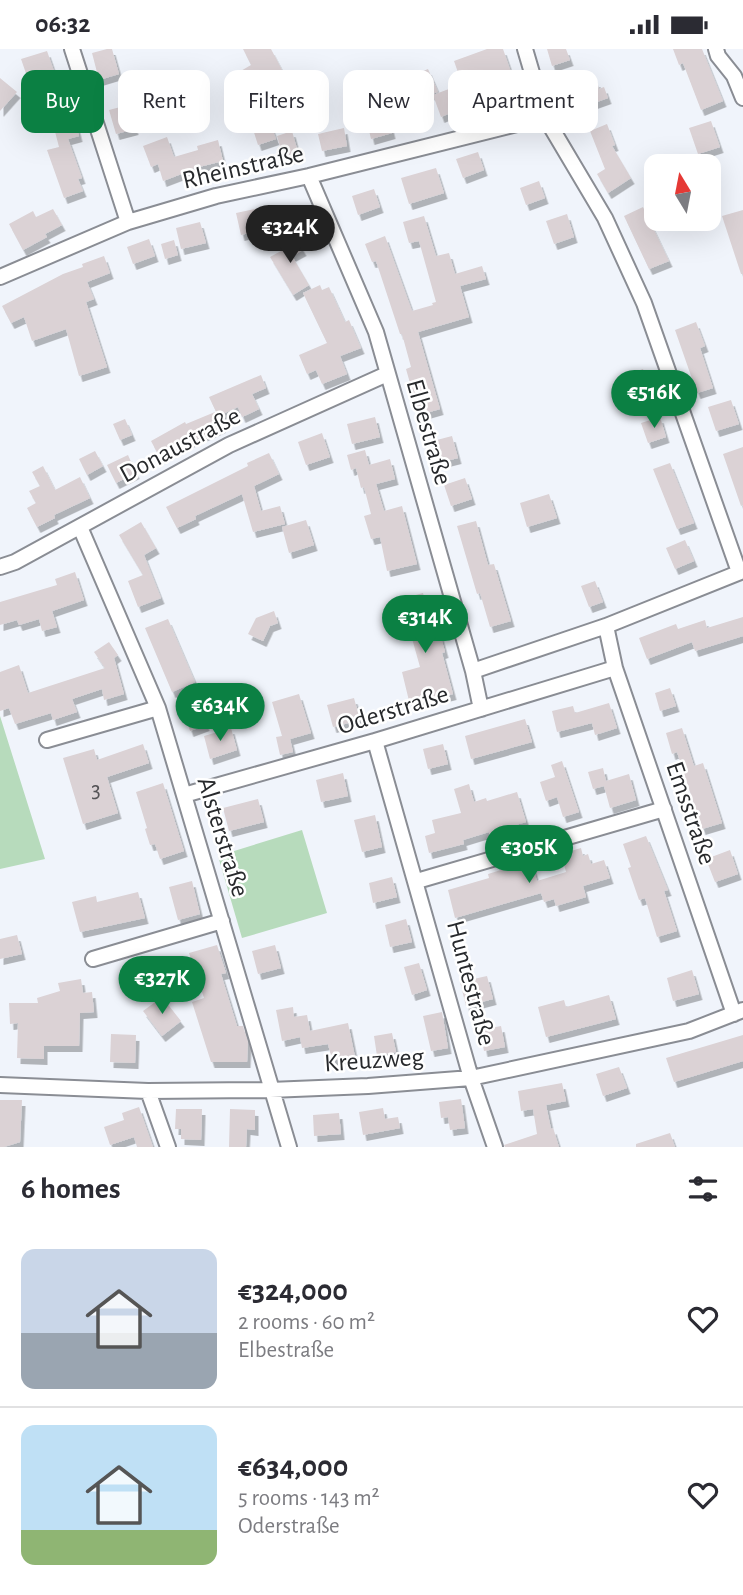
<!DOCTYPE html>
<meta charset="utf-8">
<style>
body{margin:0;font-family:"Alegreya Sans",sans-serif;background:#f2f2f3;color:#2b2b33;height:100vh;display:flex;flex-direction:column;font-size:26px;white-space:nowrap}
*{box-sizing:border-box;margin:0}
p{font-size:23px;color:#7c7c81}
.icon{flex:none;width:38px;height:38px;fill:none;stroke:currentColor;stroke-width:2;stroke-linecap:round;stroke-linejoin:round}
.map{position:relative;height:1098px;overflow:hidden}
.details{display:flex;flex-direction:column;background:#fff;flex:1}
.details>*{flex:none}
.top-card{position:absolute;left:21px;top:21px;width:702px;height:63px;display:flex;gap:14px}
.needle{width:46px;rotate:350deg}
.tools{position:absolute;left:644px;top:105px;display:grid;gap:14px}
.tools a{display:grid;place-items:center;width:77px;height:77px;border-radius:14px;background:#fff;box-shadow:0 7px 28px #0002;font-size:35px}
.price{position:absolute;translate:-50% -60px;padding:0 16px;border-radius:24px;background:#0b8043;color:#fff;font-size:23px;line-height:46px;filter:drop-shadow(0 2px 4px #0008)}
.price::after{content:'';position:absolute;left:50%;top:42px;width:21px;height:16px;margin-left:-10px;background:inherit;clip-path:polygon(0 0,100% 0,50% 100%)}
.price.selected{background:#222;color:#fff}
ul{padding:0;list-style:none}
li{display:flex;align-items:center;gap:21px;height:175px;padding:0 21px}
li+li{border-top:2px solid #e1e1e2}
li span{display:grid;place-items:center;flex:none;width:196px;height:140px;border-radius:14px;color:#555}
li>.icon{margin-inline-start:auto}
span .icon{width:84px;height:84px;fill:#fffc;stroke-width:1}
li b{font-size:30px}
h2{display:flex;justify-content:space-between;align-items:center;height:84px;padding:0 21px;font-size:30px}
.tag{padding:0 24px;border-radius:14px;background:#fff;box-shadow:0 7px 28px #0002;font-size:24px;line-height:63px}
.tag.selected{background:#0b8043;color:#fff}
.status{display:flex;justify-content:space-between;align-items:center;height:49px;padding:0 35px;background:#fff;direction:ltr}
.status svg{height:19px;fill:currentColor}
.map>svg:first-child{display:block}
.green{fill:#b7dbbc}
.building{fill:#dbd2d5;filter:url(#shadow)}
.lines{fill:none;stroke-linecap:round;stroke-linejoin:round}
.street-casing{stroke:#8a8d94;stroke-width:18}
.street{stroke:#fff;stroke-width:14}
.labels{text-anchor:middle;dominant-baseline:central;stroke-width:5;stroke-linejoin:round;paint-order:stroke}
.number-label{font-size:23px;fill:#545356}
.street-label{font-size:26px;fill:#27292c;stroke:#fff}
</style>
<div class="status"><b>06:32</b><svg viewBox="0 0 49 12"><path d="M0 12V9h3v3zM5 12V6h3v6zM10 12V3h3v9zM15 12V0h3v12zM26 1h20v11H26zM47 4h2v5h-2z"/></svg></div>
<div class="map">
<svg width="743" height="1098" viewBox="0 0 743 1098">
<defs>
<filter id="shadow"><feDropShadow dx="3.5" dy="6" stdDeviation="0" flood-color="#0004"/></filter>
</defs>
<rect width="100%" height="100%" fill="#f0f4fb"/>
<path class="green" d="M0 667 45 810 0 820Z
M302 781 327 864 242 889 218 807Z"/>
<path class="building" d="M107 0H112L119 25 99 31 92 4Z
M243 0H271L282 21 248 40 239 23 251 16Z
M487 0H503L514 32 473 47 476 53 441 68 433 46 462 35 454 12Z
M547 0H566L570 11 552 17Z
M673 0H702L723 52 701 61 683 14 679 16Z
M47 2 55 25 29 33 21 10Z
M428 20 438 43 423 48 414 26Z
M0 29 17 43 0 62Z
M597 32 599 40 604 38 608 49 580 59 574 39Z
M128 56 135 80 116 85 109 61Z
M267 66 276 90 258 96 250 71Z
M74 67 79 87 68 90 82 129 78 130 83 142 64 149 47 101 59 98 52 71Z
M388 68 392 84 371 90 367 73Z
M711 72 720 98 698 105 689 79Z
M607 75 615 96 612 97 631 129 608 144 597 125 605 120 590 82Z
M344 79 347 97 322 102 318 85Z
M292 82 299 107 284 111 277 87Z
M167 88 174 108 198 101 197 97 218 91 223 112 183 122 184 124 163 132 158 115 151 118 143 97Z
M478 103 484 121 463 129 456 110Z
M436 119 444 144 409 155 401 129Z
M539 132 545 149 526 156 520 139Z
M374 140 380 158 358 166 352 147Z
M643 158 669 212 649 220 624 167Z
M260 159 265 180 241 186 236 164Z
M53 160 62 176 45 185 47 188 23 201 9 175 33 162 36 168Z
M743 161V225H741L722 167Z
M567 165 574 188 554 195 546 172Z
M424 167 436 207 449 204 455 225 482 217 486 230 460 237 469 268 418 283 440 360 419 366 406 320 411 318 402 285H400L376 212 372 213 365 195 385 187 412 262 433 256 432 254 436 253 419 192 409 194 403 173Z
M200 173 206 194 181 200 176 179Z
M294 186 303 201 292 207 309 236 293 246 270 208 281 202 278 196Z
M149 190 155 207 133 215 127 198Z
M174 191 178 206 165 210 161 195Z
M104 207 110 224 87 233 94 250 86 253 107 318 79 327 66 280 32 292 24 268 11 274 2 257 63 225 83 218 82 215Z
M320 236 322 241 329 238 345 273 349 271 361 299 340 307 347 325 322 335 316 321 307 325 299 306 327 294 303 244Z
M696 273 705 297 700 299 713 339 697 344 675 281Z
M643 320 650 340 633 346 626 326Z
M261 326 266 339 252 345 259 360 242 368 238 358 218 367 209 348Z
M731 351 739 375 716 382 708 358Z
M215 363 222 378 183 396 160 409 151 392 185 373 186 375Z
M375 368 380 388 352 395 347 375Z
M660 368 666 388 648 394 641 374Z
M125 370 132 386 120 391 113 375Z
M322 384 330 408 306 416 298 393Z
M452 387 458 409 438 414 433 392Z
M743 398V456L741 457 723 405Z
M365 401 369 416 390 410 395 430 376 435 384 462 402 457 417 515 387 522 380 488 371 490 364 467 371 465 364 438 361 439 356 419 351 421 347 406Z
M95 402 103 417 87 426 79 410Z
M269 404 279 425 254 437 261 462 280 457 285 475 253 483 242 445 195 467 196 470 177 479 166 458 248 417 247 414Z
M128 406 136 424 116 434 107 416Z
M670 414 694 474 677 480 653 420Z
M43 417 55 441 80 428 90 449 54 466 55 469 37 478 27 459 36 454 29 442 40 437 32 423Z
M465 429 472 450 451 457 444 436Z
M549 445 557 469 527 478 520 454Z
M306 471 314 496 289 504 282 478Z
M476 472 488 516 494 515 511 572 490 578 480 544 477 545 457 477Z
M141 473 156 499 144 506 161 549 138 558 128 532 143 526 119 486Z
M685 491 694 512 675 520 666 499Z
M75 523 84 551 52 562 57 578 42 582 39 570 19 576 17 571 0 576V553L57 536 55 530Z
M595 532 603 553 589 558 581 537Z
M423 544 434 583 439 581 445 603 442 604 453 645 410 656 402 623 420 618 401 550Z
M274 562 278 574 270 577 263 592 248 585 256 569Z
M743 568V587L695 602 692 593 647 610 639 589 676 575 678 580 705 571 707 579Z
M168 570 195 633 172 643 145 579Z
M109 593 118 606 114 609 124 645 104 651 102 640 72 650 77 663 53 671 51 664 15 675 9 659 0 662V623L19 616 28 644 105 619 94 603Z
M670 639 676 657 660 662 655 644Z
M299 645 311 684 290 690 293 703 280 706 276 688 282 687 272 653Z
M354 649 360 671 333 678 327 656Z
M609 654 617 679 595 686 592 674 557 683 552 662 573 657 575 664Z
M199 655 206 676 190 682 183 660Z
M525 670 532 693 471 710 465 687Z
M231 679 237 701 210 710 204 687Z
M682 679 694 717 703 714 722 774 702 780 677 703 672 705 666 684Z
M143 695 149 714 107 728 118 764 83 775 63 709 94 700 97 711Z
M443 695 448 715 428 720 423 700Z
M562 712 579 763 563 768 557 748 546 752 540 733 555 728 551 716Z
M603 719 606 732 629 725 636 751 610 759 604 737 593 740 588 723Z
M343 724 348 747 321 753 316 731Z
M163 734 184 802 160 810 155 795 150 796 145 780 147 779 136 743Z
M469 735 474 753 486 749 487 752 517 743 526 773 512 777 513 782 491 789 489 783 463 791 464 795 429 804 425 787 435 784 432 771 461 764 454 740Z
M258 750 264 773 229 782 223 759Z
M375 766 382 798 362 803 354 771Z
M646 787 668 841 664 842 677 882 657 888 645 849 639 851 628 819 631 818 623 795Z
M581 799 583 807 588 805 591 815 604 811 610 829 583 837 586 848 556 857 554 850 544 853 541 844 455 869 448 841 489 829 488 825 531 812 537 832 566 823 561 805Z
M730 801 738 825 715 833 706 810Z
M392 828 397 848 373 854 369 834Z
M192 832 200 865 178 871 169 838Z
M138 843 145 869 80 883 72 853 96 847 97 853Z
M406 870 412 893 390 898 385 876Z
M17 886 22 905 0 910V890Z
M217 896 226 924 221 925 237 977H243L248 993 247 1013H211L192 953 204 949 189 904Z
M275 896 281 919 258 925 252 902Z
M419 914 427 941 412 946 404 918Z
M692 921 699 945 673 952 667 929Z
M487 927 493 950 466 957 460 933Z
M81 930 83 944 92 943 94 963 80 964 79 997H44V1010L17 1009 18 974 10 975 9 954H38L37 949 60 942 58 934Z
M609 946 616 970 546 988 538 958 564 951 566 958Z
M162 948 181 972 162 987 143 962Z
M293 958 294 968 307 966 310 982 348 974 355 1008 332 1011 328 995 302 999 300 988 282 992 276 961Z
M442 963 448 999 431 1002 423 967Z
M501 977 505 998 484 1002 480 981Z
M392 984 396 1003 377 1007 374 987Z
M111 985 136 986 135 1014 110 1013Z
M743 986V1012L674 1033 666 1009Z
M619 1018 627 1039 603 1047 596 1025Z
M562 1034 566 1052 546 1056 551 1080 553 1079 559 1098H505L504 1096 537 1085 533 1060 521 1062 518 1042Z
M461 1050 465 1079 450 1081 448 1068 441 1069 439 1053Z
M0 1051H22L20 1093 4 1098H0Z
M139 1058 153 1098H137L134 1088 110 1096 104 1078 124 1071 122 1064Z
M383 1059 385 1070 398 1068 400 1079 363 1086 359 1063Z
M176 1060H202L201 1091 181 1090V1080H175Z
M230 1060 255 1061V1081L247 1080 246 1098H229Z
M339 1064 341 1085 314 1087 313 1066Z
M670 1084 675 1098H636V1095Z"/>
<g class="lines">
<g class="street-casing">
<path id="street" d="M72 0 128 173
M525 0 545 68 605 169 644 254 739 523
M716 0 718 7 734 27 743 49
M309 127 376 283 473 622 481 660
M0 228 128 173 216 147 309 127 545 68
M80 478 158 659 289 1098
M0 518 15 513 229 396 387 325
M606 577 615 619 734 965
M473 622 606 577 743 522
M47 691 158 659
M375 692 471 1029 495 1098
M184 746 375 692 615 619
M417 832 664 760
M93 910 222 872
M0 1036 148 1042 270 1041 368 1037 471 1029 689 982 743 961
M148 1042 168 1098"/>
</g>
<use href="#street" class="street"/>
</g>
<g class="labels">
<g class="number-label">
<text x="96" y="741">3</text>
</g>
<g class="street-label">
<text transform="translate(243 118) rotate(-13)">Rheinstraße</text>
<text transform="translate(429 383) rotate(74)">Elbestraße</text>
<text transform="translate(180 396) rotate(-28)">Donaustraße</text>
<text transform="translate(393 661) rotate(-17)">Oderstraße</text>
<text transform="translate(691 764) rotate(71)">Emsstraße</text>
<text transform="translate(223 788) rotate(73)">Alsterstraße</text>
<text transform="translate(471 934) rotate(75)">Huntestraße</text>
<text transform="translate(374 1011) rotate(-4)">Kreuzweg</text>
</g>
</g>
</svg>
<div class="tools">
<a><svg class="needle" viewBox="-14 -14 28 28"><path d="M0-13l5 13h-10z" fill="#e53935"/><path d="M0 13l5-13h-10z" fill="#7c7c81"/></svg></a>
</div>
<b class="price selected" style="left:290px;top:216px">€324K</b>
<b class="price" style="left:654px;top:381px">€516K</b>
<b class="price" style="left:425px;top:606px">€314K</b>
<b class="price" style="left:220px;top:694px">€634K</b>
<b class="price" style="left:529px;top:836px">€305K</b>
<b class="price" style="left:162px;top:967px">€327K</b>
<div class="top-card">
<a class="tag selected">Buy</a>
<a class="tag">Rent</a>
<a class="tag">Filters</a>
<a class="tag">New</a>
<a class="tag">Apartment</a>
</div>
</div>
<section class="details">
<h2>6 homes<svg class="icon" aria-label="filters" viewBox="0 0 24 24"><path d="M4 7h16M4 17h16"/><circle cx="9" cy="7" r="2"/><circle cx="15" cy="17" r="2"/></svg></h2>
<ul>
<li><span style="background:linear-gradient(#c9d6e8 60%,#9aa5b1 0)"><svg class="icon" aria-label="home" viewBox="0 0 24 24"><path d="M3 11l9-7 9 7M6 9v11h12V9"/></svg></span><div><b>€324,000</b><p>2 rooms · 60 m²</p><p>Elbestraße</p></div><svg class="icon" aria-label="heart" viewBox="0 0 24 24"><path d="M12 20l-8-8c-3-5 5-10 8-4 3-6 11-1 8 4z"/></svg></li>
<li><span style="background:linear-gradient(#bfe0f5 75%,#8fb573 0)"><svg class="icon" aria-label="home" viewBox="0 0 24 24"><path d="M3 11l9-7 9 7M6 9v11h12V9"/></svg></span><div><b>€634,000</b><p>5 rooms · 143 m²</p><p>Oderstraße</p></div><svg class="icon" aria-label="heart" viewBox="0 0 24 24"><path d="M12 20l-8-8c-3-5 5-10 8-4 3-6 11-1 8 4z"/></svg></li>
</ul>
</section>
